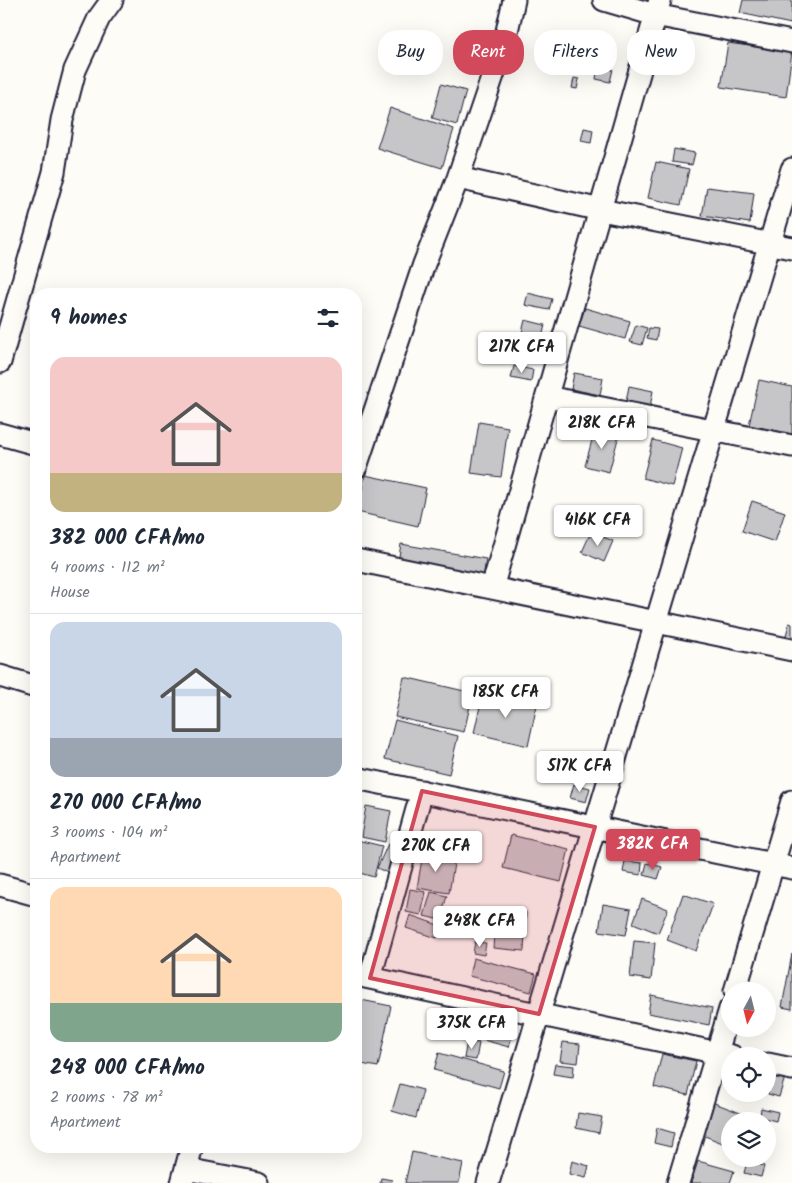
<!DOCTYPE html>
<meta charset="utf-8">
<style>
body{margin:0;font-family:Kalam,sans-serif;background:#f6f6f7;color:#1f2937;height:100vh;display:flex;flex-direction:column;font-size:19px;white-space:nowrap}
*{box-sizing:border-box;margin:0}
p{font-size:16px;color:#747a83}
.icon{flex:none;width:28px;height:28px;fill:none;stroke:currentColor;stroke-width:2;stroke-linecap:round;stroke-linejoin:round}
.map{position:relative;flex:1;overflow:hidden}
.panel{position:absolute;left:30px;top:288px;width:332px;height:865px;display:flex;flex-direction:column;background:#fff;border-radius:20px;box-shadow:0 5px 20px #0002}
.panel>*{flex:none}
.banner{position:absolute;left:378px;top:30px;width:339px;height:45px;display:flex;gap:10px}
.needle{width:32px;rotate:187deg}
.tools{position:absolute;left:721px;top:982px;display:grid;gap:10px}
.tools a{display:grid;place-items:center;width:55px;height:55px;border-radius:50%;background:#fff;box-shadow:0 5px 20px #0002;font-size:25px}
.price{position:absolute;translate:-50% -42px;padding:0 11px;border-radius:5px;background:#fff;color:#222;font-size:16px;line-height:32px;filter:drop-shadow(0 1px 2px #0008)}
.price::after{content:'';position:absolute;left:50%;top:30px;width:15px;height:11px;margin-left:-8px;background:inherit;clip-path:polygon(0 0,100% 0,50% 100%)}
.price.active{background:#d1495b;color:#fff}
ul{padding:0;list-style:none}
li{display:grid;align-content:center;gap:10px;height:265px;padding:0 20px}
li+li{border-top:1px solid #e0e1e3}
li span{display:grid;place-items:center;height:155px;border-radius:15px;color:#555}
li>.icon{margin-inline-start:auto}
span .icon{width:90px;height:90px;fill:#fffc;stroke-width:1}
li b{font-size:21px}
h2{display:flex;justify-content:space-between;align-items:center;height:60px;padding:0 20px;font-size:21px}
.tag{padding:0 18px;border-radius:20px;background:#fff;box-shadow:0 5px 20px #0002;font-size:18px;line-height:45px}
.tag.active{background:#d1495b;color:#fff}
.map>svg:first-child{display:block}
.building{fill:#c6c6c8;stroke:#22223b}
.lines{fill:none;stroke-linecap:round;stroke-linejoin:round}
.minor-casing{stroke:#22223b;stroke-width:25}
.minor{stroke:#fdfcf7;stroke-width:21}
.marked{fill:#d1495b;fill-opacity:0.2;stroke:#d1495b;stroke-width:4;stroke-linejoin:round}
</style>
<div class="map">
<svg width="792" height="1183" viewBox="0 0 792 1183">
<rect width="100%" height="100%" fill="#fdfcf7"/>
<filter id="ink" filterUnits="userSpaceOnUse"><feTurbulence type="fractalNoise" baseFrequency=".02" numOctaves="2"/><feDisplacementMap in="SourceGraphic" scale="10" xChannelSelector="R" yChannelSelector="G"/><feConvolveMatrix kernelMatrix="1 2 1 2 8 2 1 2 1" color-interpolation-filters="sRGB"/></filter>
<g filter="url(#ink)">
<path class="building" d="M743 0H792L791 24 740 13Z
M728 43 792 52 786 97 721 87Z
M598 66 613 69 610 82 596 79Z
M574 78 579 79 577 89 572 88Z
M441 84 466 91 457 125 432 118Z
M390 108 454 129 442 168 377 148Z
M584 128 593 130 591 143 581 141Z
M674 149 695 153 692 165 672 162Z
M656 162 689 169 681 205 648 198Z
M707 187 754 193 750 223 702 216Z
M528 293 552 299 549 310 525 305Z
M585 308 630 321 625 339 579 326Z
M525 320 545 325 538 354 518 349Z
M636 325 647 328 642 345 630 342Z
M649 328 658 329 656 340 647 338Z
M514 366 533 370 531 382 511 378Z
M574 373 603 378 600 395 571 389Z
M759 380 792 387V434L749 425Z
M629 386 653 391 650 407 626 402Z
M479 422 508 427 501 477 471 473Z
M595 429 619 435 609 472 585 466Z
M653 440 682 448 672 486 643 478Z
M365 475 426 488 418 526 357 512Z
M752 501 785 512 775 542 742 531Z
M591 532 613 541 604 562 582 552Z
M401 544 486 559 483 578 398 563Z
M789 623 792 624V637L786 636Z
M404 677 473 693 464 732 395 717Z
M483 693 537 705 528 746 474 733Z
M395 720 458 736 449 774 385 759Z
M574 784 590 788 586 802 570 798Z
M366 806 391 811 385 842 361 837Z
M511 835 569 849 561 882 503 868Z
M357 840 382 846 374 877 356 872Z
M388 844 404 852 392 875 377 868Z
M423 853 455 858 449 893 417 888Z
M625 861 642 863 641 875 623 872Z
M647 863 662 867 658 879 644 875Z
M410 889 426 892 421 915 406 912Z
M431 892 447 896 440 920 424 916Z
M683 894 713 904 696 951 667 940Z
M642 899 668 909 658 933 633 923Z
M603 904 631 909 626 935 599 931Z
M496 910 526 912 524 951 493 948Z
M410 915 441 926 437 938 406 928Z
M634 941 655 943 651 980 630 977Z
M475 942 486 943 484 955 473 953Z
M792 954V1009L782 1007Z
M473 958 536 974 531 992 469 976Z
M651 995 712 1008 709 1025 648 1013Z
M356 999 391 1006 378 1067 356 1063Z
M482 1015 515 1024 509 1047 476 1038Z
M467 1041 479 1043 476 1060 464 1058Z
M563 1042 580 1044 578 1063 560 1061Z
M439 1053 504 1071 499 1088 434 1070Z
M662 1054 696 1061 688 1095 654 1087Z
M555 1064 574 1066 573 1077 553 1074Z
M768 1069 786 1074 779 1097 768 1094Z
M400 1084 423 1090 416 1118 392 1111Z
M712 1102 761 1121H730V1146L700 1134Z
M761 1108 778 1112 776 1121 760 1117Z
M578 1113 602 1117 599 1133 576 1128Z
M657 1128 674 1133 671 1147 654 1143Z
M412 1152 463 1163 459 1183H405Z
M572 1161 589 1166 586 1178 569 1174Z
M698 1161 734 1171 730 1183H691Z
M747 1162 764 1166 761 1177 744 1173Z
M381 1178 392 1180 391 1183H380Z"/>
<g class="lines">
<g class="minor-casing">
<path id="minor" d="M604 0 655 15 792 42
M458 178 601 210 792 248
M0 362 54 172 62 120 75 70 99 18 112 0
M547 397 792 446
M0 434 36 444
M356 467 424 264 458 178 505 40 514 0
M356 560 792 650
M492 588 660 0
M0 676 36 687
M356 778 792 868
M0 885 36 895
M356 975 732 1056
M370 978 422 791
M735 991 792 801
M768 1064 792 1069
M186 1169 259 1183
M182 1183 192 1146
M488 1183 792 169
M678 1183 730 1009"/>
</g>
<use href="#minor" class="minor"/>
</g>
</g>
<path class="marked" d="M422 791 595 827 539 1014 370 978Z"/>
</svg>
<div class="tools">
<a><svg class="needle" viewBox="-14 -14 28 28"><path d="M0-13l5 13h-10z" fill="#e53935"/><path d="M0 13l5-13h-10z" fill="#747a83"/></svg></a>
<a><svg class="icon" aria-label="locate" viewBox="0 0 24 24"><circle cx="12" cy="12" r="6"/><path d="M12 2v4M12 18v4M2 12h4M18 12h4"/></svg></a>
<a><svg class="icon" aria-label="layers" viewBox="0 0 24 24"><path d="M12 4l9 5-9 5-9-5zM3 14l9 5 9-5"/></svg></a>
</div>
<b class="price" style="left:522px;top:374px">217K CFA</b>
<b class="price" style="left:602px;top:450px">218K CFA</b>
<b class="price" style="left:598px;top:547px">416K CFA</b>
<b class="price" style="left:506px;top:719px">185K CFA</b>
<b class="price" style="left:580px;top:793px">517K CFA</b>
<b class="price active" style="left:653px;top:871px">382K CFA</b>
<b class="price" style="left:436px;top:873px">270K CFA</b>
<b class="price" style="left:480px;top:948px">248K CFA</b>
<b class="price" style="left:472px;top:1050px">375K CFA</b>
<div class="banner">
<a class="tag">Buy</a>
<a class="tag active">Rent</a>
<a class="tag">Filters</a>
<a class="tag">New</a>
</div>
<section class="panel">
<h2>9 homes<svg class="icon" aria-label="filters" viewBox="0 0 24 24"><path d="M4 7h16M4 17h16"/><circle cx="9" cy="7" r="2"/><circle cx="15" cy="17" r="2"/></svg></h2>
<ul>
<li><span style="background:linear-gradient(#f6c9c9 75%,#c2b280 0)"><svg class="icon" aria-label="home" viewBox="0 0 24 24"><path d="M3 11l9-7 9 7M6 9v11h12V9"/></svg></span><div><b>382 000 CFA/mo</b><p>4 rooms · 112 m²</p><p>House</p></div></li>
<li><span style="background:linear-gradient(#c9d6e8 75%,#9aa5b1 0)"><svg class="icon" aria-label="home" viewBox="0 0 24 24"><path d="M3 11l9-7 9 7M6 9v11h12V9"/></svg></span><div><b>270 000 CFA/mo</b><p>3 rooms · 104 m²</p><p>Apartment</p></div></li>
<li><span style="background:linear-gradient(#ffd9b3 75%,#7fa58c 0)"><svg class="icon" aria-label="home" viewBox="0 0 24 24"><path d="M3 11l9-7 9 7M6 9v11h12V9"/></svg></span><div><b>248 000 CFA/mo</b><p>2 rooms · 78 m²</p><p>Apartment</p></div></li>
</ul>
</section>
</div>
